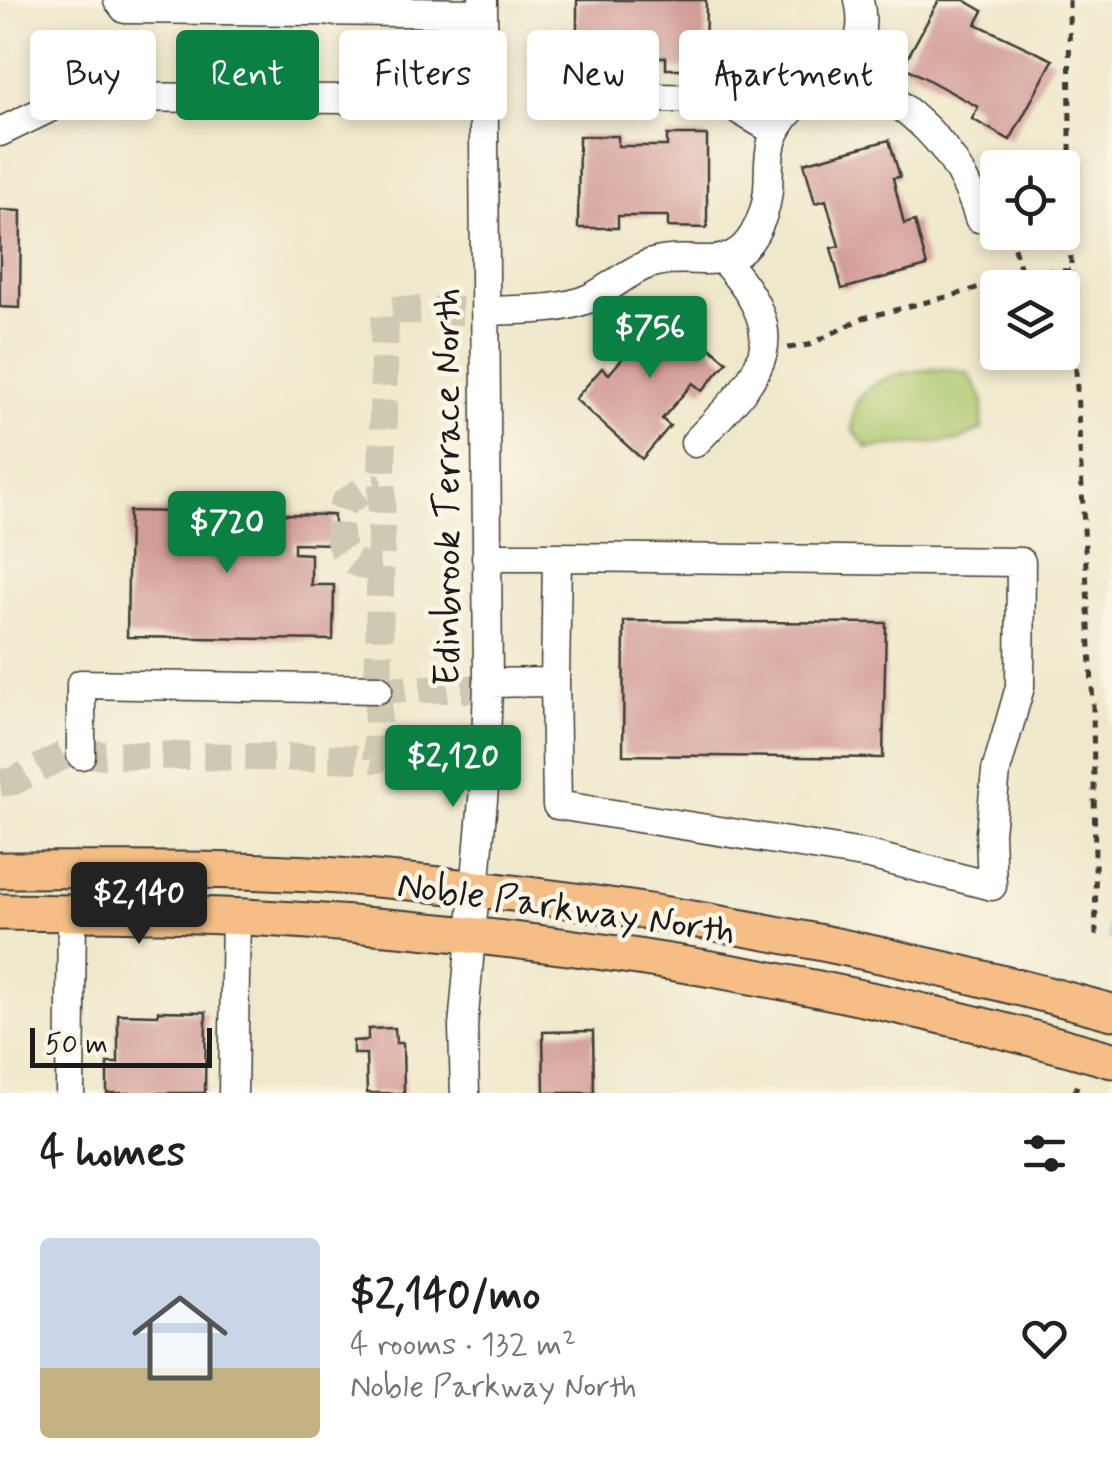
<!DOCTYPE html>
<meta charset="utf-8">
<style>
body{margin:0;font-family:Mynerve,sans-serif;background:#f2f2f2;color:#202124;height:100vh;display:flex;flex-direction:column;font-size:38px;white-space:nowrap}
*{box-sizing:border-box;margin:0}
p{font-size:32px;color:#757577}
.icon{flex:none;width:55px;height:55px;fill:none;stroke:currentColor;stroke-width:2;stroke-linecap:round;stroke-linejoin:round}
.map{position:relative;height:1093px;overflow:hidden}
.panel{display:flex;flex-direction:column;background:#fff;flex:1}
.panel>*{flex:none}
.guide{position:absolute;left:30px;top:30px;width:1052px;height:90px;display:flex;gap:20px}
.tools{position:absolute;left:980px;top:150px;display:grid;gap:20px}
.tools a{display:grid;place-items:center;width:100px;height:100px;border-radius:10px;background:#fff;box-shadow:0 5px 15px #0003;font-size:50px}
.scale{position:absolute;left:30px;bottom:25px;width:182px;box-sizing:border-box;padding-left:10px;border:5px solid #1c1c1c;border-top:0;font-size:28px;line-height:35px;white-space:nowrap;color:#1c1c1c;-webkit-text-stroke:8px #fcf5e5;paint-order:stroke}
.price{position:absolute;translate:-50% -85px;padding:0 22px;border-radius:10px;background:#0b8043;color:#fff;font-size:32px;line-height:65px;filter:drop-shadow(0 2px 5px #0008)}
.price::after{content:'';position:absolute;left:50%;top:60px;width:30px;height:22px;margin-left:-15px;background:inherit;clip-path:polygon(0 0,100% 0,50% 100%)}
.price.current{background:#222;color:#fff}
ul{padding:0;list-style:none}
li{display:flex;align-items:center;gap:30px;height:250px;padding:0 40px}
li span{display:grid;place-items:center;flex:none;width:280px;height:200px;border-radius:10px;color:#555}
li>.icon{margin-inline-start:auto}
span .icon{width:120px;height:120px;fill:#fffc;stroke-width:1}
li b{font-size:42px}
h2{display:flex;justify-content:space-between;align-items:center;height:120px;padding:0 40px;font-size:42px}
.chip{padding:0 35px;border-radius:10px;background:#fff;box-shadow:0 5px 15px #0003;font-size:35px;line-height:90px}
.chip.current{background:#0b8043;color:#fff}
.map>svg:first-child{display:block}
.green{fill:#adc970;stroke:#647246;stroke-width:2.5}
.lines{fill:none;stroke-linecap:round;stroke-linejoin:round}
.stream{stroke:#50bacc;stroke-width:8}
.building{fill:#d29d97}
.minor-tunnel{stroke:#cfc9b1;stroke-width:28;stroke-dasharray:28 14;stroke-linecap:butt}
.minor-casing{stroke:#3c3b36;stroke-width:31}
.major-casing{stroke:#3c3b36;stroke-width:39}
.path{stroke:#3c3b36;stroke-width:5;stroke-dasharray:8 8;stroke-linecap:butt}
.minor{stroke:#fff;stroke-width:28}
.major{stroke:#f5be86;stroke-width:35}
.labels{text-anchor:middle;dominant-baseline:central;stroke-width:9;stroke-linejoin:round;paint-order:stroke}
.street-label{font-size:38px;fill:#1c1c1c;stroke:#fcf5e5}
</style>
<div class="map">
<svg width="1112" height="1093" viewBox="0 0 1112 1093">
<rect width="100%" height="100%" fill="#fcf5e5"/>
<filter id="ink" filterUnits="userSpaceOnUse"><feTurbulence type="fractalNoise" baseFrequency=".01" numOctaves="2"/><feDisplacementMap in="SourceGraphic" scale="20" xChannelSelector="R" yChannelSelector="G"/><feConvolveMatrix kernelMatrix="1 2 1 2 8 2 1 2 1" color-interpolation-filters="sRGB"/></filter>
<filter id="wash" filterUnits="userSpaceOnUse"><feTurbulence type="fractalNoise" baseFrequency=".0048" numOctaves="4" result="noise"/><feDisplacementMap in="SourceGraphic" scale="40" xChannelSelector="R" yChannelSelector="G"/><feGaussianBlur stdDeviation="2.25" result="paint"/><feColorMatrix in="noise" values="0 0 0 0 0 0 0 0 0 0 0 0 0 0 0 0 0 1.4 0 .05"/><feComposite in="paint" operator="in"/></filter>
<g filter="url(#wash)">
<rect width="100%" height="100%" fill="#efe8cb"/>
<path class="green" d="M945 369 968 373 983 399 982 429 958 441 867 448 852 429C853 422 853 410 856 404 871 373 915 370 945 369Z"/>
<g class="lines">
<path class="stream" d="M1112 936V907"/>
</g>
<g id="blocks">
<path class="building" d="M577 0H706L705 69H666V57H616V68H577Z
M939 0H964L983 11 976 24 1053 60 1010 140 972 119 978 107 903 66Z
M667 135H707V228L668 227V216H618V228H578L579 136H618V146H667Z
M889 140 900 177 893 178 904 224 915 221 927 266 842 289 831 248 839 246 826 200 815 203 804 163Z
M0 210 21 211 20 308 0 307Z
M659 303 727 362 702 391 693 383 662 419 670 426 642 459 575 399 602 368 609 374 641 337 634 331Z
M129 511 334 515 333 544 294 543V553L311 554V585H334L333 640 127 637Z
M624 621 886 623 883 758 623 755Z
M158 1011 206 1012 205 1093H107V1063H118V1014L158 1015Z
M395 1028 396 1043H403L404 1093H367L366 1054H353V1041L368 1040V1029Z
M593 1031 594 1093H544L543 1032Z"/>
</g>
</g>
<g filter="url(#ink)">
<use href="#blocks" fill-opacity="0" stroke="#3c3b36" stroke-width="2.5"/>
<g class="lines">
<path class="minor-tunnel" d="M380 567C340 569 332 536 344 503L364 490 382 488
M378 689H487
M0 783 14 781 66 754 377 759 385 310 485 311"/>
<g class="minor-casing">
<path id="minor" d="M118 0 125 9 483 13
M845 67C909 109 956 141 979 218
M616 97 705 99 732 106 775 131
M0 132 58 104 90 97 483 100
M485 311C519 309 558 312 590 298 611 288 628 271 649 264 698 248 738 285 763 214 777 174 755 147 793 108 826 72 873 63 859 0
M695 443C758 376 799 344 724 261
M486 557H557
M488 683 555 682 557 557 1021 562 1020 687 996 771 990 833 992 886 869 855 557 805 555 682
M81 755V684L378 689
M70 1093 72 913
M233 1093 236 917
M465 1093 463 1027 485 777 488 683 483 0"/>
</g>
<g class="major-casing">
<path id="major" d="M0 870C103 870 207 868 310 874 581 892 850 940 1112 1012
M0 912C93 913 187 913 279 919 560 936 841 983 1112 1060"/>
</g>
<path class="path" d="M1069 0 1071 271 1093 706 1096 936
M1009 232 1021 270
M788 348 809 345 863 318 966 292 1021 270 1071 271
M1074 1093 1080 1079"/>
<use href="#minor" class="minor"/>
<use href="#major" class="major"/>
</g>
</g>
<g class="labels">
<g class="street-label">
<text transform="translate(448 487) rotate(-90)">Edinbrook Terrace North</text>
<text transform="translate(566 909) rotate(8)">Noble Parkway North</text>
</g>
</g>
</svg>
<div class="tools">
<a><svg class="icon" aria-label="locate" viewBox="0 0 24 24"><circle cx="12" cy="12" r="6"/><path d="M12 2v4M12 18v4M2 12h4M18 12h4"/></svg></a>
<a><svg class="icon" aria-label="layers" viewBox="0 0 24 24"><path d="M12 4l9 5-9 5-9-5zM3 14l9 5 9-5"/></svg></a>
</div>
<div class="scale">50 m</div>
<b class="price" style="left:650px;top:381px">$756</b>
<b class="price" style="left:227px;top:576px">$720</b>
<b class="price" style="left:453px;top:810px">$2,120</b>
<b class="price current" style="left:139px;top:947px">$2,140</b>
<div class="guide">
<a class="chip">Buy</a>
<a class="chip current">Rent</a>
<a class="chip">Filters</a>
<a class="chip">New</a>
<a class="chip">Apartment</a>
</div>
</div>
<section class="panel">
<h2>4 homes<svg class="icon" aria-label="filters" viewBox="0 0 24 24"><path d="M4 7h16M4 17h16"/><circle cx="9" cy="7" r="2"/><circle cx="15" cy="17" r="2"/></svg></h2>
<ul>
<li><span style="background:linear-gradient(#c9d6e8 65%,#c2b280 0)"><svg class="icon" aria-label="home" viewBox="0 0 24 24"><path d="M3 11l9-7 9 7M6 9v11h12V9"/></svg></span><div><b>$2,140/mo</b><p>4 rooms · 132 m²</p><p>Noble Parkway North</p></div><svg class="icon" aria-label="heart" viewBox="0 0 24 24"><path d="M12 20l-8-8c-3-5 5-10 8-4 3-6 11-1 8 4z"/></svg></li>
</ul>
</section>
